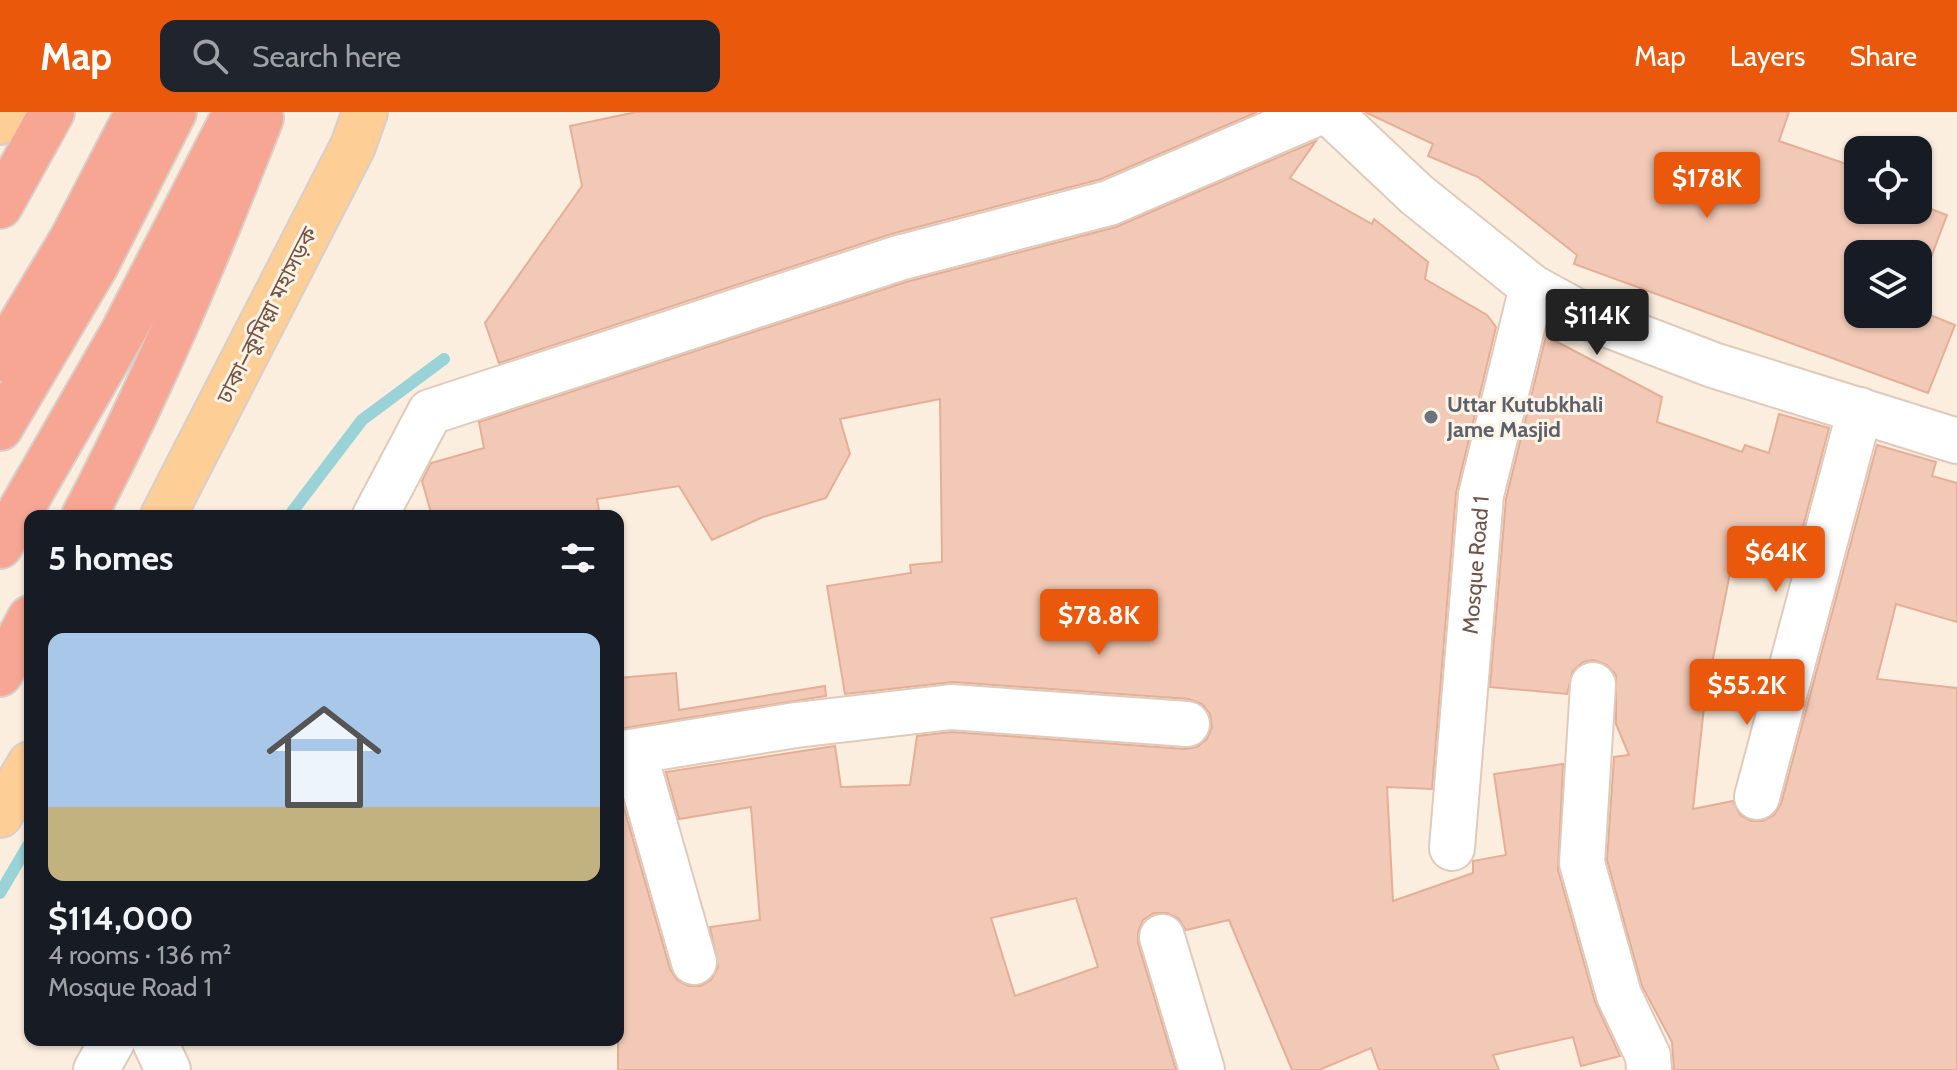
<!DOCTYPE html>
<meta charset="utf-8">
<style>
body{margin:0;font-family:Cabin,"Noto Sans Bengali",sans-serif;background:#20242c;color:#f1f3f6;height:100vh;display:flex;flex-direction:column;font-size:30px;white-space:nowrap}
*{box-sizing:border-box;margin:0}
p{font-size:26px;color:#9ea1a6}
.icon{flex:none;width:44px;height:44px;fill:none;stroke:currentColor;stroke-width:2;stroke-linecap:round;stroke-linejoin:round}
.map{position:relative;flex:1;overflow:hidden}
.details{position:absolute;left:24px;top:398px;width:600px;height:536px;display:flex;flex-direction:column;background:#171b24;border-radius:16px;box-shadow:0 2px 6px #0004}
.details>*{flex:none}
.controls{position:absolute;left:1844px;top:24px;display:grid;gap:16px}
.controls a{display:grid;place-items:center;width:88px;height:88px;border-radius:16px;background:#171b24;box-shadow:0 2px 6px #0004;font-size:40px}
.price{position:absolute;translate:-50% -68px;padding:0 18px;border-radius:8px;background:#ea580c;color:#fff;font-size:26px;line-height:52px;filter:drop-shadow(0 2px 4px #0008)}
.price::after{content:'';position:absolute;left:50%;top:48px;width:24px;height:18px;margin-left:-12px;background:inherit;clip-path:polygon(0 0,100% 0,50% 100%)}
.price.current{background:#222;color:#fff}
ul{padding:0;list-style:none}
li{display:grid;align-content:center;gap:16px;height:424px;padding:0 24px}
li+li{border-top:2px solid #363941}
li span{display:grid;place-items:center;height:248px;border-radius:16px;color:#555}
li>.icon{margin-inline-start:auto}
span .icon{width:144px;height:144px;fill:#fffc;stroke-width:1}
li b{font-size:34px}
h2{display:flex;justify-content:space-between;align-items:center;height:96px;padding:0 24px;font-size:34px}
header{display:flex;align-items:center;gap:48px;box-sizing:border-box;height:112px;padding:0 40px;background:#ea580c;color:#fff}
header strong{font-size:38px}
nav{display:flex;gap:44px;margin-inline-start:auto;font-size:28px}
.search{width:560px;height:72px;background:#20242c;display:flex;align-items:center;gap:20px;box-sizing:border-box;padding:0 28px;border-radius:16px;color:#9ea1a6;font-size:30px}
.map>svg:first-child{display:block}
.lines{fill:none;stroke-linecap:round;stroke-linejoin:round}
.stream{stroke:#9ad3d7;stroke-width:12}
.building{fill:#f2c9b6;stroke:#e5ae96;stroke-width:2;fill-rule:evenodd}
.street-casing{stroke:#e0cabb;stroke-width:48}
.primary-casing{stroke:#d8cfcb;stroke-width:48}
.highway-casing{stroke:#d8cfcb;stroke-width:48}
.street{stroke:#fff;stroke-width:44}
.primary{stroke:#fdce95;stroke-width:44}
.highway{stroke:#f8a694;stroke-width:44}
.worship-dot{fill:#6b7280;stroke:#fff3e5;stroke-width:3}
.labels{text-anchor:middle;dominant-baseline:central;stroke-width:6;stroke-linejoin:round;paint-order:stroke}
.street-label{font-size:22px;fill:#725347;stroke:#fff3e5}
.worship-label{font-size:22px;font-weight:bold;fill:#5b616d;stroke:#fff3e5;text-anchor:start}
</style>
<header>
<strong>Map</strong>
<div class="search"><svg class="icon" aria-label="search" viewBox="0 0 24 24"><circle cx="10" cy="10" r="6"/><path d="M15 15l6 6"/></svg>Search here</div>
<nav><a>Map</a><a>Layers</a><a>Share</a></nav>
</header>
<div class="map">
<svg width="1957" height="958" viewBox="0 0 1957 958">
<rect width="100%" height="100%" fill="#fceedf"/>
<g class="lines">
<path class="stream" d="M289 404 362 308 444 247
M0 781 30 730"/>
</g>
<path class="building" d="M636 0H1257L1101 67 891 122 499 251 485 211 582 74 570 14Z
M1365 0H1789L1779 29 1858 56V98H1918V92L1947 103 1918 180V142H1858V202H1918V198L1955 213 1928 281 1574 152 1577 143 1478 65 1428 44 1433 32Z
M1316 29 1290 66 1372 112 1374 107 1428 150 1425 167 1487 203 1496 215 1456 381 1432 677 1387 675 1393 789 1473 761V749L1506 743 1494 662 1563 652 1558 758 1595 890 1620 944 1581 954 1573 925 1493 943 1499 958H1379L1371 936 1319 958H1292L1229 808 1186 818 1178 806 1167 801H1154L1143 808 1138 820V831L1176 958H618V675L670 857 677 868 689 874H700L711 868 718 855 710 815 760 808 751 695 679 707 666 660 835 634 841 675 910 673 917 624 952 620 1185 637 1197 635 1207 627 1212 615 1210 602 1202 592 1189 587 953 570 845 582 827 474 911 461 910 453 942 450 940 287 840 307 850 342 826 386 763 405 712 428 679 374 597 387 600 404H432L422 369 431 351 484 336 479 310 906 170 1116 115ZM1076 786 1098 855 1015 884 991 806Z
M1546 224 1662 285 1657 310 1742 340 1745 333 1769 341 1779 302 1829 316 1790 464 1731 456 1705 586 1693 697 1733 689 1740 703 1751 709H1763L1774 703 1781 692 1877 333 1936 350 1932 364 1957 371V510L1896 492 1877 567 1957 576V958H1674L1672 930 1642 874 1607 748 1614 645 1629 643 1616 612V563L1607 553 1594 548 1583 550 1573 559 1567 582 1490 575 1506 387Z
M676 561 679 598 825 574 826 584 618 617V566Z"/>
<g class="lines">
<g class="street-casing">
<g id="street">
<path d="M1329 0 1417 83 1532 175 1585 204 1713 253 1957 329"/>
<path d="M375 404 430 300 899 146 1109 91 1320 0"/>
<path d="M1593 573 1582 751 1619 883 1648 944 1649 958"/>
<path d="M634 640 694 850"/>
<path d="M618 642 796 613 951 595 1187 612"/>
<path d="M1757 685 1860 298"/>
<path id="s1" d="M1452 736 1481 383 1532 175"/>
<path d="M1162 825 1202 958"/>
<path d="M154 928 168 958"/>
<path d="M96 958 113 928"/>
</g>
</g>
<g class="primary-casing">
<path id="primary" d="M0 10 5 0
M163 404 353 34 365 0
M0 703 30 652"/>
</g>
<g class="highway-casing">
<path id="highway" d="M0 94 52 0
M0 247 72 127 138 0
M0 316 96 153 174 0
M84 404C152 275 208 142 261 6
M0 434 123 220 236 0
M0 562 30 506"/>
</g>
<use href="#street" class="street"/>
<use href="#primary" class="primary"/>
<use href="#highway" class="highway"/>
</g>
<circle class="worship-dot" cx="1431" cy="305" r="8"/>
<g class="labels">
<g class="street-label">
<text transform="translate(267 203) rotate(-63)">ঢাকা–কুমিল্লা মহাসড়ক</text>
<text stroke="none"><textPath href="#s1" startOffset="284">Mosque Road 1</textPath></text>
</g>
<g class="worship-label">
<text x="1447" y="292">Uttar Kutubkhali<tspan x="1447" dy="25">Jame Masjid</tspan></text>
</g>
</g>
</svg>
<div class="controls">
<a><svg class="icon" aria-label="locate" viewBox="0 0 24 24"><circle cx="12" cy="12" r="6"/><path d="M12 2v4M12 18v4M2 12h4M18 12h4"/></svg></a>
<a><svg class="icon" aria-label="layers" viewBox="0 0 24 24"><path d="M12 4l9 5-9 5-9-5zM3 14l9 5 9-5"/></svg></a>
</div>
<b class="price" style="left:1707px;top:108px">$178K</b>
<b class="price current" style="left:1597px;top:245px">$114K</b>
<b class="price" style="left:1776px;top:482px">$64K</b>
<b class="price" style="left:1099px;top:545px">$78.8K</b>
<b class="price" style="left:1747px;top:615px">$55.2K</b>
<section class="details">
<h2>5 homes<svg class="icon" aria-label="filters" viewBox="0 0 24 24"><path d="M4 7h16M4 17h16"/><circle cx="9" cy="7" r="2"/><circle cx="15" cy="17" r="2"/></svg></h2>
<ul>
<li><span style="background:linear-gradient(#a9c7e8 70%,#c2b280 0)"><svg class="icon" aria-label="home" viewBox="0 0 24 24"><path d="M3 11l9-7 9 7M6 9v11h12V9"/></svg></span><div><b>$114,000</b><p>4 rooms · 136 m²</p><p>Mosque Road 1</p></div></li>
</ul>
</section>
</div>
